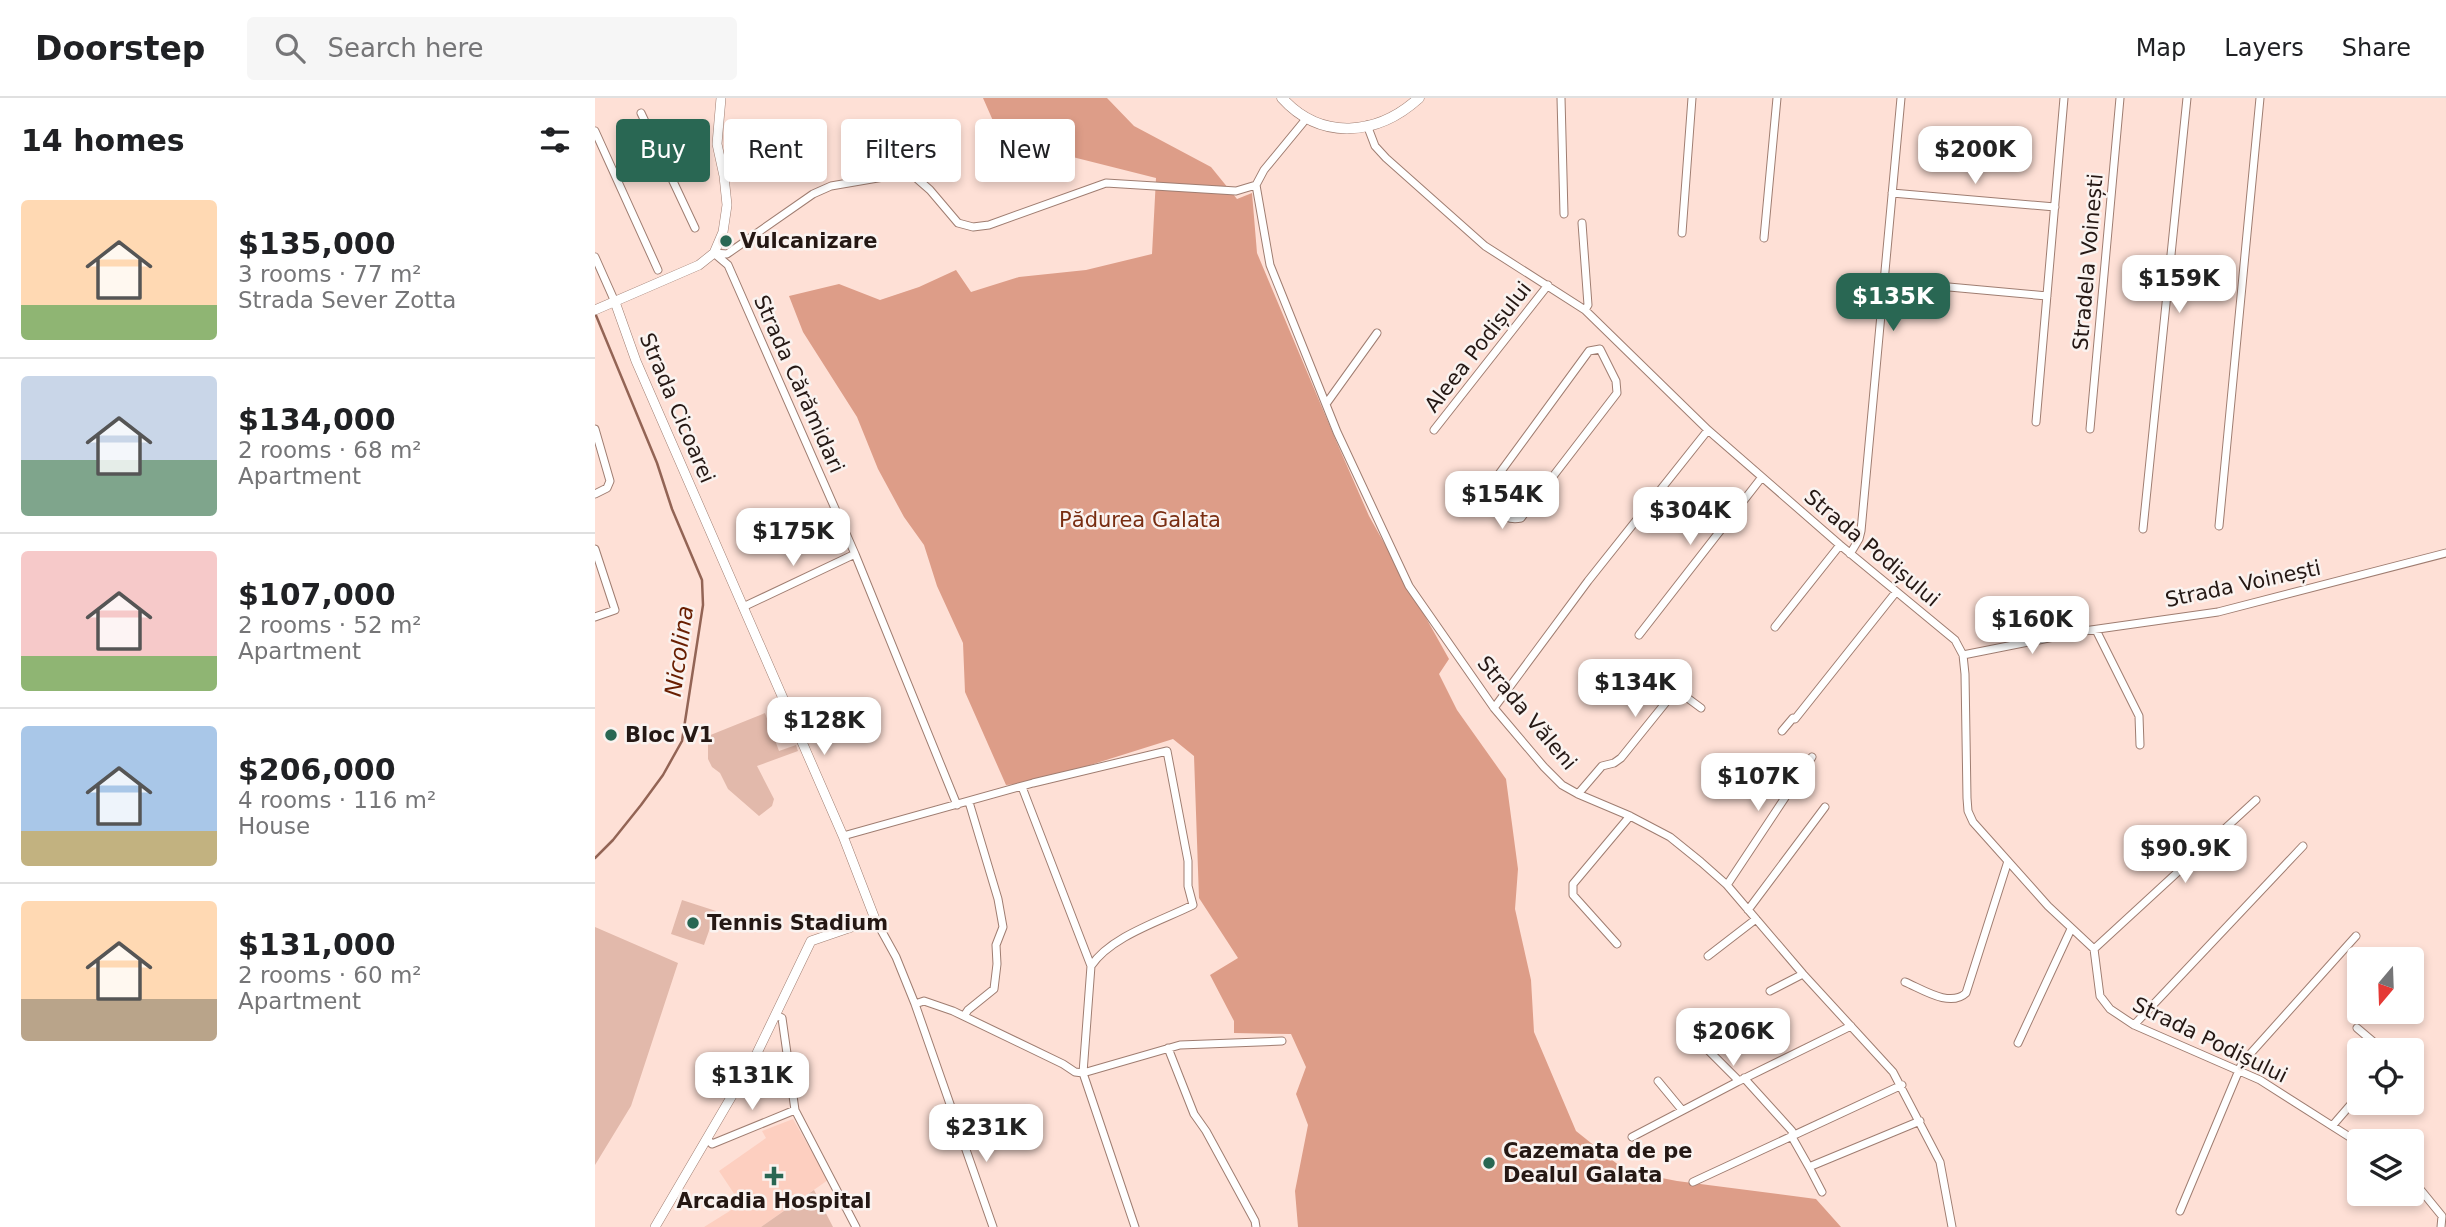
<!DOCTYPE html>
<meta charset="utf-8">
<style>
body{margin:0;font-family:"DejaVu Sans",sans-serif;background:#f6f6f6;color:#202124;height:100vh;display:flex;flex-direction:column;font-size:26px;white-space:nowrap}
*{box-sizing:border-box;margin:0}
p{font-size:23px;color:#757577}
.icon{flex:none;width:38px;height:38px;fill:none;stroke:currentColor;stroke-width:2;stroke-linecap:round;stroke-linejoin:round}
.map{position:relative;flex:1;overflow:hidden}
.panel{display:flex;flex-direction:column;background:#fff;width:595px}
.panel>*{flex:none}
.hud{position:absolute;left:21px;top:21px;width:665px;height:63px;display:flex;gap:14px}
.needle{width:46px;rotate:199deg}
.controls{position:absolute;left:1752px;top:849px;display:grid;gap:14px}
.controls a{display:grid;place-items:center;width:77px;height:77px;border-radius:7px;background:#fff;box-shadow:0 4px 10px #0003;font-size:35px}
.price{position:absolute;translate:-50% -60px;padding:0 16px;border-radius:14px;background:#fff;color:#222;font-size:23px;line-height:46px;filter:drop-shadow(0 2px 4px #0008)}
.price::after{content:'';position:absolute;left:50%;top:42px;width:21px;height:16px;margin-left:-10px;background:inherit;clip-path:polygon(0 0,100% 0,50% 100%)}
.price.selected{background:#296753;color:#fff}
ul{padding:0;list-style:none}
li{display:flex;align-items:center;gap:21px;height:175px;padding:0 21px}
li+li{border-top:2px solid #e0e0e0}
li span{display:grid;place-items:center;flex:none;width:196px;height:140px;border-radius:7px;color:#555}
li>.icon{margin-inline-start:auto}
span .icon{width:84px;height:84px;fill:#fffc;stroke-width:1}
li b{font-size:30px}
h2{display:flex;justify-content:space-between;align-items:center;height:84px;padding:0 21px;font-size:30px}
.tag{padding:0 24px;border-radius:7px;background:#fff;box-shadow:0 4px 10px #0003;font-size:24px;line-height:63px}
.tag.selected{background:#296753;color:#fff}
header{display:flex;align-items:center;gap:42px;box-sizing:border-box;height:98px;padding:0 35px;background:#fff;border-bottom:2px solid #e0e0e0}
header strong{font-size:33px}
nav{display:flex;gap:38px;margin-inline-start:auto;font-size:24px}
.search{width:490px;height:63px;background:#f6f6f6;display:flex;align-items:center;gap:18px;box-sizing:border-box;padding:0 24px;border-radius:7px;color:#757577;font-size:26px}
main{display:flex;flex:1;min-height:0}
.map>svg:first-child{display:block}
.built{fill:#fdcfc0}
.green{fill:#e2b9ab}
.forest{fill:#dd9d88}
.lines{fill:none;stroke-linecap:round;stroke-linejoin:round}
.stream{stroke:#936455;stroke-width:2.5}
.minor-casing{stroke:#9f7d71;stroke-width:9}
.tertiary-casing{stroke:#9f7d71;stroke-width:10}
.secondary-casing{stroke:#9f7d71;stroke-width:11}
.minor{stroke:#fff;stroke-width:7}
.tertiary{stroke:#fff;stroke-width:9}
.secondary{stroke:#fff;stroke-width:10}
.poi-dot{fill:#296753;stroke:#faf3f0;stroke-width:2.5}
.labels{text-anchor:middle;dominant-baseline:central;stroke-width:5;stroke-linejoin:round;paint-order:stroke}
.poi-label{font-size:21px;font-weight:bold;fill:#251814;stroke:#faf3f0;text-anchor:start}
.street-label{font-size:21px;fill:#251814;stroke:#faf3f0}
.park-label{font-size:21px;fill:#782d11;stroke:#faf3f0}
.water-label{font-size:23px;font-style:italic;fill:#681e01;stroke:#faf3f0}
</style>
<header>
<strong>Doorstep</strong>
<div class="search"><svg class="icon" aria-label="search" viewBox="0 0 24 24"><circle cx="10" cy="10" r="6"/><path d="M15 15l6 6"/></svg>Search here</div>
<nav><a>Map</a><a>Layers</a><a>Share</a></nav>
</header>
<main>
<section class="panel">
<h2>14 homes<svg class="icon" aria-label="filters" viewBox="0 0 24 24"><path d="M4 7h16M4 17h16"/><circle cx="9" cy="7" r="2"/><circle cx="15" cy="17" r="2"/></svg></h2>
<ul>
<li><span style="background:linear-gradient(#ffd9b3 75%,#8fb573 0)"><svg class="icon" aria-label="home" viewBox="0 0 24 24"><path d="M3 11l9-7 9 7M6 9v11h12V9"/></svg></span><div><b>$135,000</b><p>3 rooms · 77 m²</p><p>Strada Sever Zotta</p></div></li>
<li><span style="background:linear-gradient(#c9d6e8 60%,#7fa58c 0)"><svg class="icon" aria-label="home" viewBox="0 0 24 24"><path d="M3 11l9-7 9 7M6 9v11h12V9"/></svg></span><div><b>$134,000</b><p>2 rooms · 68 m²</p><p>Apartment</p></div></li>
<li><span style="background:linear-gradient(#f6c9c9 75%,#8fb573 0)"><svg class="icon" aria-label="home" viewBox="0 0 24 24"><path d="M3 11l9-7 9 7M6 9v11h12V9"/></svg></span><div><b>$107,000</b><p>2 rooms · 52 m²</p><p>Apartment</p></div></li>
<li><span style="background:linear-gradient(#a9c7e8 75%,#c2b280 0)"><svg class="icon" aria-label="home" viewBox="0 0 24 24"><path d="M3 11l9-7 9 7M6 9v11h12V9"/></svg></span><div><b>$206,000</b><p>4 rooms · 116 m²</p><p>House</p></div></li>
<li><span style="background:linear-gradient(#ffd9b3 70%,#b9a48a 0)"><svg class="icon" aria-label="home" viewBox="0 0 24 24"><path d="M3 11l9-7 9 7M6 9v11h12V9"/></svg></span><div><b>$131,000</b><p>2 rooms · 60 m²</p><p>Apartment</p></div></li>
</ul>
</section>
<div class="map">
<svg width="1851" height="1129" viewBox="0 0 1851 1129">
<rect width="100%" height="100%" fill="#fee0d6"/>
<path class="built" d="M198 1021 233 1082 166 1129H109L146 1106 124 1073 171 1040 167 1033Z"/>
<path class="green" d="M170 615 184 653 201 647 203 653 162 668 179 701 177 708 164 718 133 691 125 675 117 669 113 661V638Z
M87 802 121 813 109 847 76 836Z
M0 829 83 865 36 1008 0 1067Z
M219 1092 238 1129H166Z"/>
<path class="forest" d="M388 0H512L539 28 616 69 642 101 657 95 662 155 742 345 774 418 854 561 844 576 862 612 911 681 923 771 920 811 936 882 939 934 981 1033 1031 1073 1082 1083 1221 1101 1246 1129H703L700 1093 713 1027 701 996 711 969 696 936 639 935V923L615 877 643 860 604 800 599 658 578 641 438 685 411 687 370 594 368 545 342 488 329 447 309 419 283 371 262 319 208 234 194 198 244 186 285 202 324 189 361 172 376 194 424 179 491 172 557 156 561 80 406 41Z"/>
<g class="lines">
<path class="stream" d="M0 215 62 365 77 411 107 482 108 507 87 643 68 677 46 707 18 742 0 760"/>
<g class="minor-casing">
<path id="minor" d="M966 0 969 116
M46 15 100 130
M772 27 780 48 791 60 890 148 990 212 1113 332 1245 447 1360 542 1368 557 1370 576 1372 700 1373 713 1378 724 1453 808 1499 851 1505 898 1515 911 1539 927 1665 982 1764 1045
M0 33 63 172
M661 87 675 167 742 334 814 488 899 610 949 669 967 687 983 696 1035 718 1075 739 1106 764 1132 787 1208 876 1298 974 1345 1064 1357 1129
M1297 95 1460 109
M987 125 993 207 990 212
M1087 135 1097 0
M1169 140 1182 0
M119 155 132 156 218 96 236 88 306 76 311 71 335 92 363 125 378 129 394 127 511 85 641 93 661 87 669 72 711 21
M120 156 133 167 260 456 362 707
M0 159 20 204
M1288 183 1452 198
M1005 251 1021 283 1022 295 926 420C908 424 893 408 893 391L994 253Z
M731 306 782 235
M1441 324 1469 0
M0 331 15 383 12 390 0 396
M1495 331 1525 0
M839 332 953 187
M1624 428 1665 0
M1548 431 1592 0
M0 451 20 512 0 519
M1255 456 1264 441 1266 433 1306 0
M148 509 260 456
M1180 529 1245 447
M1501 532 1544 618 1545 647
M1044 537 1167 379
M1368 557 1489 533 1623 514 1851 455
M899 610 993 483 1113 332
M1187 633 1198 620 1200 621 1301 494
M427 689 496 868 488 975 540 1129
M983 696 1007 668 1019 665 1026 660 1076 598 1087 596 1106 610
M248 738 438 685 572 653 593 763V788L598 807C566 823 516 838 496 868
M1132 787 1217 659
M1153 812 1230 709
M280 821 301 859 320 906 398 1129
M1022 846 978 797V786L1035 718
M1499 851 1661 702
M1113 858 1161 821
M1310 884C1327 891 1355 910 1371 895L1413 763
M1175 893 1208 876
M320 906 329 903 358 913 468 966 480 974 488 975 585 947 687 943
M181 917 187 920 200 1012 261 1129
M369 918 373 912 399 891 402 866 401 847 408 829 403 801 374 704
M1539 927 1708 748
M1762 930 1788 952
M1093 932 1144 983
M1423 945 1476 831
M573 950 599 1016 611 1033 660 1123 661 1129
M1149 980 1197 1033V1039L1214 1069 1325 1023
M1063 983 1087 1012
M1804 1004 1810 1009
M1738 1027 1764 997
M1037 1039 1144 983 1256 928
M112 1041 117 1046 200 1012
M1214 1069 1227 1094
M1816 1080 1847 1118 1846 1129
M1098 1084 1307 987
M1585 1113 1647 965 1761 838"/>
</g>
<g class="tertiary-casing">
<path id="tertiary" d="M20 204 41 263 248 738 280 821 216 843 162 955 60 1129
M0 212 104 167 119 155 128 134 132 107 129 78 122 46 126 0"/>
</g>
<g class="secondary-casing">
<path id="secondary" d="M687 0C726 43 782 38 824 0"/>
</g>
<use href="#minor" class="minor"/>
<use href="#tertiary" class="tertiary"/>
<use href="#secondary" class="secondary"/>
</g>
<g class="poi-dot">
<circle cx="131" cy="143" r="7"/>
<circle cx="16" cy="637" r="7"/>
<circle cx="98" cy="825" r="7"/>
<circle cx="894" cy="1065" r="7"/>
<path d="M175.5 1067.5h7v7h7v7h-7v7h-7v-7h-7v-7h7z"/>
</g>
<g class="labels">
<g class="poi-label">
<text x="145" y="143">Vulcanizare</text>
<text x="30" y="637">Bloc V1</text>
<text x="112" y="825">Tennis Stadium</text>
<text x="908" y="1053">Cazemata de pe<tspan x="908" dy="24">Dealul Galata</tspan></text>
<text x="179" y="1103" text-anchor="middle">Arcadia Hospital</text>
</g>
<g class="street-label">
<text transform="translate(1493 164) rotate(-85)">Stradela Voinești</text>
<text transform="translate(883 249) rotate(-52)">Aleea Podișului</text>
<text transform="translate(204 286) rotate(66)">Strada Cărămidari</text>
<text transform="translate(82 310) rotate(67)">Strada Cicoarei</text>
<text transform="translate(1277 450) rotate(40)">Strada Podișului</text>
<text transform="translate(1648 486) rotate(-12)">Strada Voinești</text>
<text transform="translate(932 615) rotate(50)">Strada Văleni</text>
<text transform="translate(1615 942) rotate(26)">Strada Podișului</text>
</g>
<g class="park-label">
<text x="545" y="422">Pădurea Galata</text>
</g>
<g class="water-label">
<text transform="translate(84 553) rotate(-82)">Nicolina</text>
</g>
</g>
</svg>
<div class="controls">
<a><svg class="needle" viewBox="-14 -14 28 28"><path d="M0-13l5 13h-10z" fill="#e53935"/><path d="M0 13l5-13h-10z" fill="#757577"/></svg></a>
<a><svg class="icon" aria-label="locate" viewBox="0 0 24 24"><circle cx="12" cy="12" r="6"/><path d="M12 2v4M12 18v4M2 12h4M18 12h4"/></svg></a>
<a><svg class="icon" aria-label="layers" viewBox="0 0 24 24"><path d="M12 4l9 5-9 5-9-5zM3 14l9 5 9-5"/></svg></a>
</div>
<b class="price" style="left:1380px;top:88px">$200K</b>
<b class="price" style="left:1584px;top:217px">$159K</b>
<b class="price selected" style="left:1298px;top:235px">$135K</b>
<b class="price" style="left:907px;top:433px">$154K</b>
<b class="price" style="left:1095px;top:449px">$304K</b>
<b class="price" style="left:198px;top:470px">$175K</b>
<b class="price" style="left:1437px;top:558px">$160K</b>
<b class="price" style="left:1040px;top:621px">$134K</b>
<b class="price" style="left:229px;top:659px">$128K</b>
<b class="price" style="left:1163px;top:715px">$107K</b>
<b class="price" style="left:1590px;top:787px">$90.9K</b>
<b class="price" style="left:1138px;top:970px">$206K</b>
<b class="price" style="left:157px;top:1014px">$131K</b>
<b class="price" style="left:391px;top:1066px">$231K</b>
<div class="hud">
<a class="tag selected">Buy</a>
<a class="tag">Rent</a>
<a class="tag">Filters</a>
<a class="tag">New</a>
</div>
</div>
</main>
